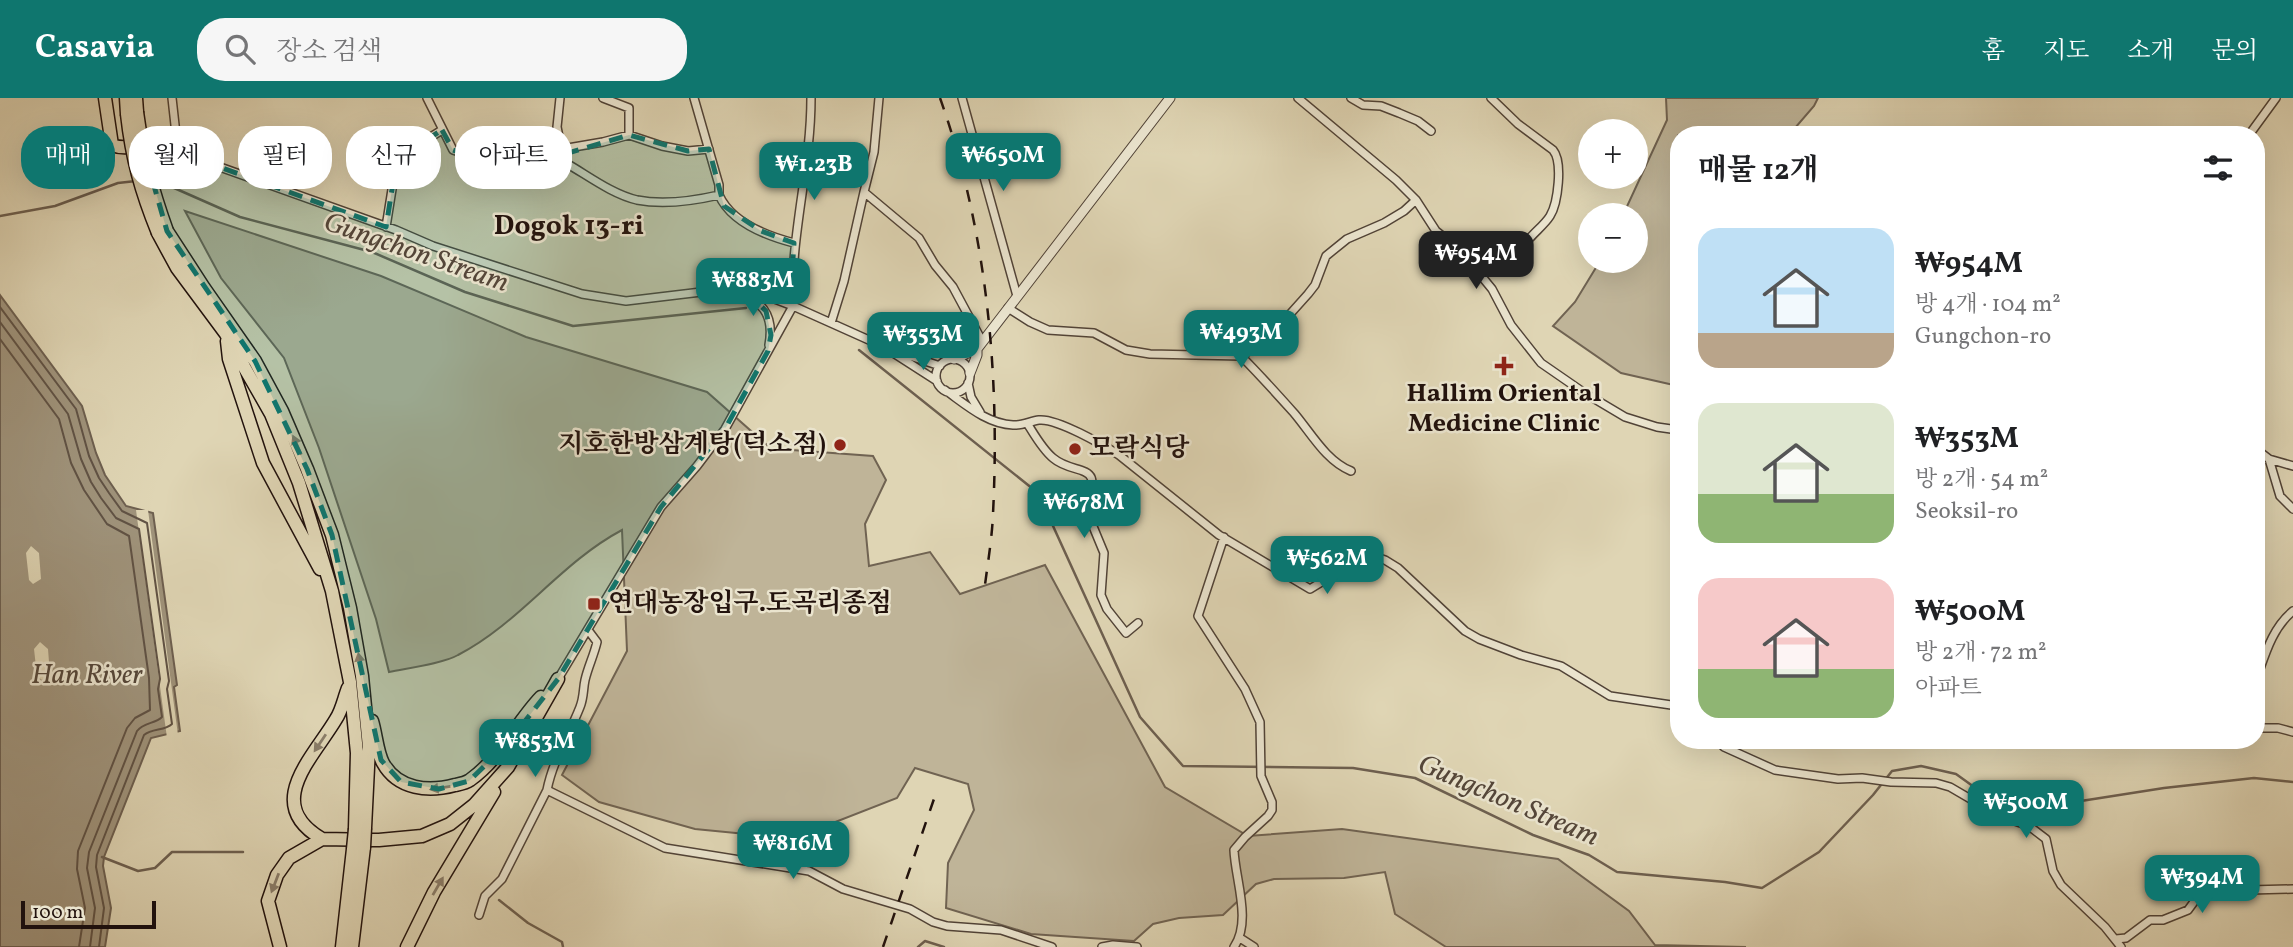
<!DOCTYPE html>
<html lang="ko">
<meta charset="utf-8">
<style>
body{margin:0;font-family:Vollkorn,"Noto Serif KR",serif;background:#f6f6f6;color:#202124;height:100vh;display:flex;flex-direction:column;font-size:26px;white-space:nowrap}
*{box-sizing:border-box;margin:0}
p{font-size:23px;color:#757577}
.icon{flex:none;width:38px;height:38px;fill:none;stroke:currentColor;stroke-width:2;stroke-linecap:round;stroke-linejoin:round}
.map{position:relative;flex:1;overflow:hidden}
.side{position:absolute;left:1670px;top:28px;width:595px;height:623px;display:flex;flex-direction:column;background:#fff;border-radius:28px;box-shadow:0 7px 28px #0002}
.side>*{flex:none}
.banner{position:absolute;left:21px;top:28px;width:665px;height:63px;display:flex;gap:14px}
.controls{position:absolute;left:1578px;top:21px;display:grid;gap:14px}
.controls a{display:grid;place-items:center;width:70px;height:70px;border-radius:50%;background:#fff;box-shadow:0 7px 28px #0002;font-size:35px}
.scale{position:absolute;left:21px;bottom:18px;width:135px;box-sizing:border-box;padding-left:7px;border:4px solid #22120d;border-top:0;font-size:19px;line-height:24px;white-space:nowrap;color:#22120d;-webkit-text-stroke:5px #eae4ce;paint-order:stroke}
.price{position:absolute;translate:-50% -60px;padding:0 16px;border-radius:14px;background:#0f766e;color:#fff;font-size:23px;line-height:46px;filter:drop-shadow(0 2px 4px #0008)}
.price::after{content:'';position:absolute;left:50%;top:42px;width:21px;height:16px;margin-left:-10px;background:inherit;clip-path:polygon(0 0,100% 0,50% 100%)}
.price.on{background:#222;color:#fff}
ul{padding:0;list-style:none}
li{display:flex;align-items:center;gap:21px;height:175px;padding:0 28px}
li span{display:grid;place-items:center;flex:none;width:196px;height:140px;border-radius:21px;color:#555}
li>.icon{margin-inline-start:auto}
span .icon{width:84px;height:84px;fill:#fffc;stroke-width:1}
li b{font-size:30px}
h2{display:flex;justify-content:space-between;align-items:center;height:84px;padding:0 28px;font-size:30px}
.chip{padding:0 24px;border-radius:28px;background:#fff;box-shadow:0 7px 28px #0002;font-size:24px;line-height:63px}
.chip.on{background:#0f766e;color:#fff}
header{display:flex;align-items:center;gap:42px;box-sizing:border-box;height:98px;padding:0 35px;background:#0f766e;color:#fff}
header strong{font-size:33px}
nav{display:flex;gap:38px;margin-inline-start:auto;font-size:24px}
.search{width:490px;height:63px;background:#f6f6f6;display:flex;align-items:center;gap:18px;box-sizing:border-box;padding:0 24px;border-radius:28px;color:#757577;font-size:26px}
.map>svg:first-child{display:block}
.green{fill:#bfb498;stroke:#706352;stroke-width:2}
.water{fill:#9f937b;stroke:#6d5f4f;stroke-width:2}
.pier{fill:#dfd5b4}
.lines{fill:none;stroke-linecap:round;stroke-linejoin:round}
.shore{stroke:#605244;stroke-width:2}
.stream{stroke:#6d5f4f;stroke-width:2.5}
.minor-casing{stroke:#514337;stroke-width:10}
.tertiary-casing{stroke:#514337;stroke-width:11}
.primary-casing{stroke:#22120d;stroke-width:15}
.minor{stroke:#eae4ce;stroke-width:7}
.tertiary{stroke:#eae4ce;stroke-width:9}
.primary{stroke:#dfd5b4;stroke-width:12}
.rail{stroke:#22120d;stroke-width:2.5;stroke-dasharray:12 12;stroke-linecap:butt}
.primary-bridge-casing{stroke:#22120d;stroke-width:15;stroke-linecap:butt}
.primary-bridge{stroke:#dfd5b4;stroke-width:12}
.oneway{fill:#8a7d69}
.marked{fill:#0f766e;fill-opacity:0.2;stroke:#0f766e;stroke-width:5;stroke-dasharray:14 9;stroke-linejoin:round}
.poi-dot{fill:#8f2418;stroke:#eae4ce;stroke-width:2.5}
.labels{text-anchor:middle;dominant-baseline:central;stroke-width:5;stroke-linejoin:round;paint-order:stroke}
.poi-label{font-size:26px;font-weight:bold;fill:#22120d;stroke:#eae4ce;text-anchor:start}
.neighbourhood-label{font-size:28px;font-weight:bold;fill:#22120d;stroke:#eae4ce}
.water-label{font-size:28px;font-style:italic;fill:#544639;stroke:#eae4ce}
</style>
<header>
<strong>Casavia</strong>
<div class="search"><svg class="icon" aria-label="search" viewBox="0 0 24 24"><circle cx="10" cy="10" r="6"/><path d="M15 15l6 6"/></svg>장소 검색</div>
<nav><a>홈</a><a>지도</a><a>소개</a><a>문의</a></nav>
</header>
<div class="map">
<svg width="2293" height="849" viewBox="0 0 2293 849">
<rect width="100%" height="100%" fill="#dfd5b4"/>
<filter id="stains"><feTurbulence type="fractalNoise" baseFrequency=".00286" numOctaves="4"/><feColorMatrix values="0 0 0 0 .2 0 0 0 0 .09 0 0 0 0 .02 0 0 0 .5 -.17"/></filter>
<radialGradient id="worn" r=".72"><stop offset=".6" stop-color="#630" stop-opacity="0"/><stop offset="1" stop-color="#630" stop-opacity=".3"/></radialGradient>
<path class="green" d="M1666 0H1818L1814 8 1789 37H1678V288L1621 275 1553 228 1575 204 1600 163H1636V117H1623L1667 22Z
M185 113 381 178 526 239 707 294 775 354 792 352 873 358 886 382 865 426 869 468 930 454 960 496 1045 467 1165 689 1248 738 1342 731 1558 761 1629 813 1655 847 1746 849H1446L1395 816 1385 774 1344 780 1274 781 1256 786 1223 817 1179 820 1153 826 1134 843 1031 836 946 810 948 765 974 712 968 686 915 670 897 700 820 730 746 736 695 731 599 704 562 677 627 553 622 432C560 465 520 525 458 557 442 566 408 570 389 574L376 521 319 350 284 260 221 180Z"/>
<path class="water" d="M0 197 82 308 96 355 105 377 126 408 153 415 177 587 174 589 180 633 151 640 104 759 103 768 111 810 105 849H0Z"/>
<path class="pier" d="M136 412H148L178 637 167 640Z
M31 448 39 455 41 481 33 486 29 482 26 455Z
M40 544 48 551 50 577 42 582 37 578 34 551Z"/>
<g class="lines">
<path class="shore" d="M0 209 76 311 89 358 99 380 109 395 122 413 147 425 169 583 167 591 172 626C165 633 152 630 144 637L97 757 96 769 104 810 99 849
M0 224 68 316 81 361 91 384 101 400 116 420 139 431 160 581 158 591 162 619C155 626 144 624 137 633L89 754 87 770 95 810 90 849
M0 241 59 321 71 365 84 392 107 426 129 438 149 580 150 612 135 620 127 630 78 753 77 771 85 810 79 849"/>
<path class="stream" d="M156 82 240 119 372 154 465 194 573 228 746 210
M0 118 55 108 118 85 136 83
M859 252 1038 395 1140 619 1183 668 1353 670 1415 680 1533 737 1589 757 1617 774 1725 784 1762 790 1819 754 1873 697 1892 673 1921 668 1956 676 1995 704 2030 714 2081 703 2164 690 2254 680 2293 684
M102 759 138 773 155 770 172 754H243
M499 802 528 825 562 844 563 849
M918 849 925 843 944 849"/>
<g class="minor-casing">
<path id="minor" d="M172 0 178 54 396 132 433 148 582 196 626 203 743 189 793 208 889 251 940 268
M427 0 453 52 495 66 561 57 568 50 603 44 629 37 662 48 688 53 709 51
M560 0 557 29 564 64C586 76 611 96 637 102 663 107 693 103 719 97 731 124 767 138 794 145
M603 0 629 10V37
M694 0 719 87V97
M879 0 874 54 864 94 919 140 935 167 953 189 982 243
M962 0 1017 198
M1298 0 1396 82 1416 102 1436 133 1460 152 1492 191 1511 227 1541 265 1583 294 1625 319 1657 329 1678 332
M1351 0 1363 7 1381 8 1399 15 1418 23 1431 33
M1491 0 1518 26 1553 52C1563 64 1558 105 1550 118 1545 126 1536 133 1530 140
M2249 37 2276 0
M386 129 397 60 442 32
M736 188C754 179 775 186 792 175
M733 190C761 204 775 214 769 247
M793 208C790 137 811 71 811 0
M1008 210 1030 224 1048 232 1094 235 1126 252 1150 256 1241 258 1258 247 1282 225 1308 196 1315 187 1326 158 1347 141 1384 125 1404 113 1416 102
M831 225 844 183 864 94
M895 256 937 283
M1241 258C1259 276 1277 296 1294 315 1311 335 1326 363 1351 373
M936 278a17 17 0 1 1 34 0a17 17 0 1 1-34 0Z
M968 285 971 299 980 314
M945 292C965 306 987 326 1013 327 1021 328 1031 323 1039 322 1057 320 1103 347 1119 357L1219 437 1310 491 1356 463 1370 457 1385 462 1398 470 1465 533 1479 541 1521 557 1561 568 1610 598 1678 608
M1027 325C1034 336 1042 351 1053 360 1075 379 1109 362 1082 411L1092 426 1104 455 1101 497 1107 511 1126 535 1138 525
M2256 351 2269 361 2280 398 2293 411
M2269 361 2293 368
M1224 439 1198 518 1245 591 1260 624 1261 678 1272 704V712L1268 718 1245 739 1234 752C1235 781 1252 823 1234 849
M558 581 661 409 697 368 725 331 793 208
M2256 582C2265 557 2272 530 2293 513
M2256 630H2278L2293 634
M1717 642 1724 649 1775 672 1838 681 1862 680 1891 684 1936 685 1950 689 1998 717 2029 728 2046 741 2053 773 2061 787 2105 829 2121 849
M547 692 665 750 809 773 843 791 910 811 933 824 947 828 1001 832 1052 849
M479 817 485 798 502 781 547 692C553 662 569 637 580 609 584 599 583 591 585 582 588 569 594 557 597 544L588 532
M1240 840 1254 849
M2116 841 2126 840 2150 822H2163L2188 812 2199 797 2249 792 2293 791
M1102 849 1113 847 1137 849"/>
</g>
<g class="tertiary-casing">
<path id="tertiary" d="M954 261 977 251 1170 0
M970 275 977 257V251"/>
</g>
<g class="primary-casing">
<path id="primary" d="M105 0 112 47C132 55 156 40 175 35
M126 0 127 16
M136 0 137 14
M147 45 178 54
M167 133 204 190 255 263 282 313 307 371 332 437 350 510 362 578 369 649 365 730
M158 135 177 170 226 236 243 267 271 316 299 385 332 493 350 584 357 655 355 731
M227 243 229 261 263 365 320 471
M372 623C376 636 377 654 383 665 398 692 429 694 455 687 460 686 466 685 470 682 501 660 516 625 541 599
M322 741C262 706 313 660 336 621 342 612 344 600 348 590
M280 849 268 803 277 777 289 760 322 741 379 742 422 738 450 726 474 707 508 669 558 581
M342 849 353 751
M352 849 364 749
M407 849 434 794 494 694"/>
</g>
<use href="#minor" class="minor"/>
<use href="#tertiary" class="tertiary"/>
<use href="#primary" class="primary"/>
<path class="rail" d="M940 0C987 132 1000 276 993 416 992 442 987 469 984 495
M883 849 935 698"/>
<g class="primary-bridge-casing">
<path id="primary-bridge" d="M137 14C143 58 152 91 167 133
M127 16C132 61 141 93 158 135
M364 749 365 730
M353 751 355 731"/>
</g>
<use href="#primary-bridge" class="primary-bridge"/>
</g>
<defs><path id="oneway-solid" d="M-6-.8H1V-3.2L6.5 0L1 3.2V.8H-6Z" transform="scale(1.75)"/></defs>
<g class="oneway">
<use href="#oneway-solid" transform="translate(297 347) rotate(-114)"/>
<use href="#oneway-solid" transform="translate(360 565) rotate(-100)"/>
<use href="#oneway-solid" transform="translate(320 645) rotate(124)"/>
<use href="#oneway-solid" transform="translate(440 690) rotate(171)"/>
<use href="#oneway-solid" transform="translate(275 785) rotate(111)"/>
<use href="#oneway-solid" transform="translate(438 788) rotate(-60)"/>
</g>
<path class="marked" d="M442 32 453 52 495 66 561 57 629 37 688 53 709 51 724 108 761 133 794 145 792 175 783 181 735 183 766 213 771 237 768 253 725 331 661 409 558 581 508 645 469 683 439 691 401 684 381 662 332 437 307 371 255 263 167 133 142 46 178 54 386 129 397 60Z"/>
<g class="poi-dot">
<path d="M1500.5 257.5h7v7h7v7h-7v7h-7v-7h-7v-7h7z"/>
<circle cx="840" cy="347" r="7"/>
<circle cx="1075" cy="351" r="7"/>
<rect x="587" y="499" width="14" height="14" rx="3.5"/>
</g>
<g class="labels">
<g class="poi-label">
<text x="1504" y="296" text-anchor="middle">Hallim Oriental<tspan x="1504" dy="30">Medicine Clinic</tspan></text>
<text x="826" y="347" text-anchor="end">지호한방삼계탕(덕소점)</text>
<text x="1089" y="351">모락식당</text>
<text x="608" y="506">연대농장입구.도곡리종점</text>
</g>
<g class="neighbourhood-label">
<text x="569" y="128">Dogok 13-ri</text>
</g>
<g class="water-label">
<text transform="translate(416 155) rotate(19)">Gungchon Stream</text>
<text x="87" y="577">Han River</text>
<text transform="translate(1508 703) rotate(23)">Gungchon Stream</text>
</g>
</g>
<rect width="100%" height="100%" filter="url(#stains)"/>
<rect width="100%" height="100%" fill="url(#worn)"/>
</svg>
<div class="controls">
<a>+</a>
<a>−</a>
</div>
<div class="scale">100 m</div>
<b class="price" style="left:1003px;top:95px">₩650M</b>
<b class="price" style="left:814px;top:104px">₩1.23B</b>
<b class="price on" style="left:1476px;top:193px">₩954M</b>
<b class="price" style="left:753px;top:220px">₩883M</b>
<b class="price" style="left:1241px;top:272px">₩493M</b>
<b class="price" style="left:923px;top:274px">₩353M</b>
<b class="price" style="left:1084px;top:442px">₩678M</b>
<b class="price" style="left:1327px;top:498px">₩562M</b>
<b class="price" style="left:535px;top:681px">₩853M</b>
<b class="price" style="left:2026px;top:742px">₩500M</b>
<b class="price" style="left:793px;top:783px">₩816M</b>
<b class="price" style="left:2202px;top:817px">₩394M</b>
<div class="banner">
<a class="chip on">매매</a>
<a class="chip">월세</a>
<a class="chip">필터</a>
<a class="chip">신규</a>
<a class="chip">아파트</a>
</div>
<section class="side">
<h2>매물 12개<svg class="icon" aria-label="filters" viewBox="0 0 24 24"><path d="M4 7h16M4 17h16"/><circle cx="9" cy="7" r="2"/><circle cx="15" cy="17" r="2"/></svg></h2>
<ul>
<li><span style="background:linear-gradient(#bfe0f5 75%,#b9a48a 0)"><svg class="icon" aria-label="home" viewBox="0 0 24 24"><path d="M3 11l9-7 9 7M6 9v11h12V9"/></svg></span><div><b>₩954M</b><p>방 4개 · 104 m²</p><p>Gungchon-ro</p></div></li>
<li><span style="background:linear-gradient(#dfe7d0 65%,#8fb573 0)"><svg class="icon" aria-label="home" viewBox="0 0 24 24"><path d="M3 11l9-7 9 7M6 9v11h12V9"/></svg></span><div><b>₩353M</b><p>방 2개 · 54 m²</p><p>Seoksil-ro</p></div></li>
<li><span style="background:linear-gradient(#f6c9c9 65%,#8fb573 0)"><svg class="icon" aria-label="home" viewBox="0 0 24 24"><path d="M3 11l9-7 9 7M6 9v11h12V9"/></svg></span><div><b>₩500M</b><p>방 2개 · 72 m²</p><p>아파트</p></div></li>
</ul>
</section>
</div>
